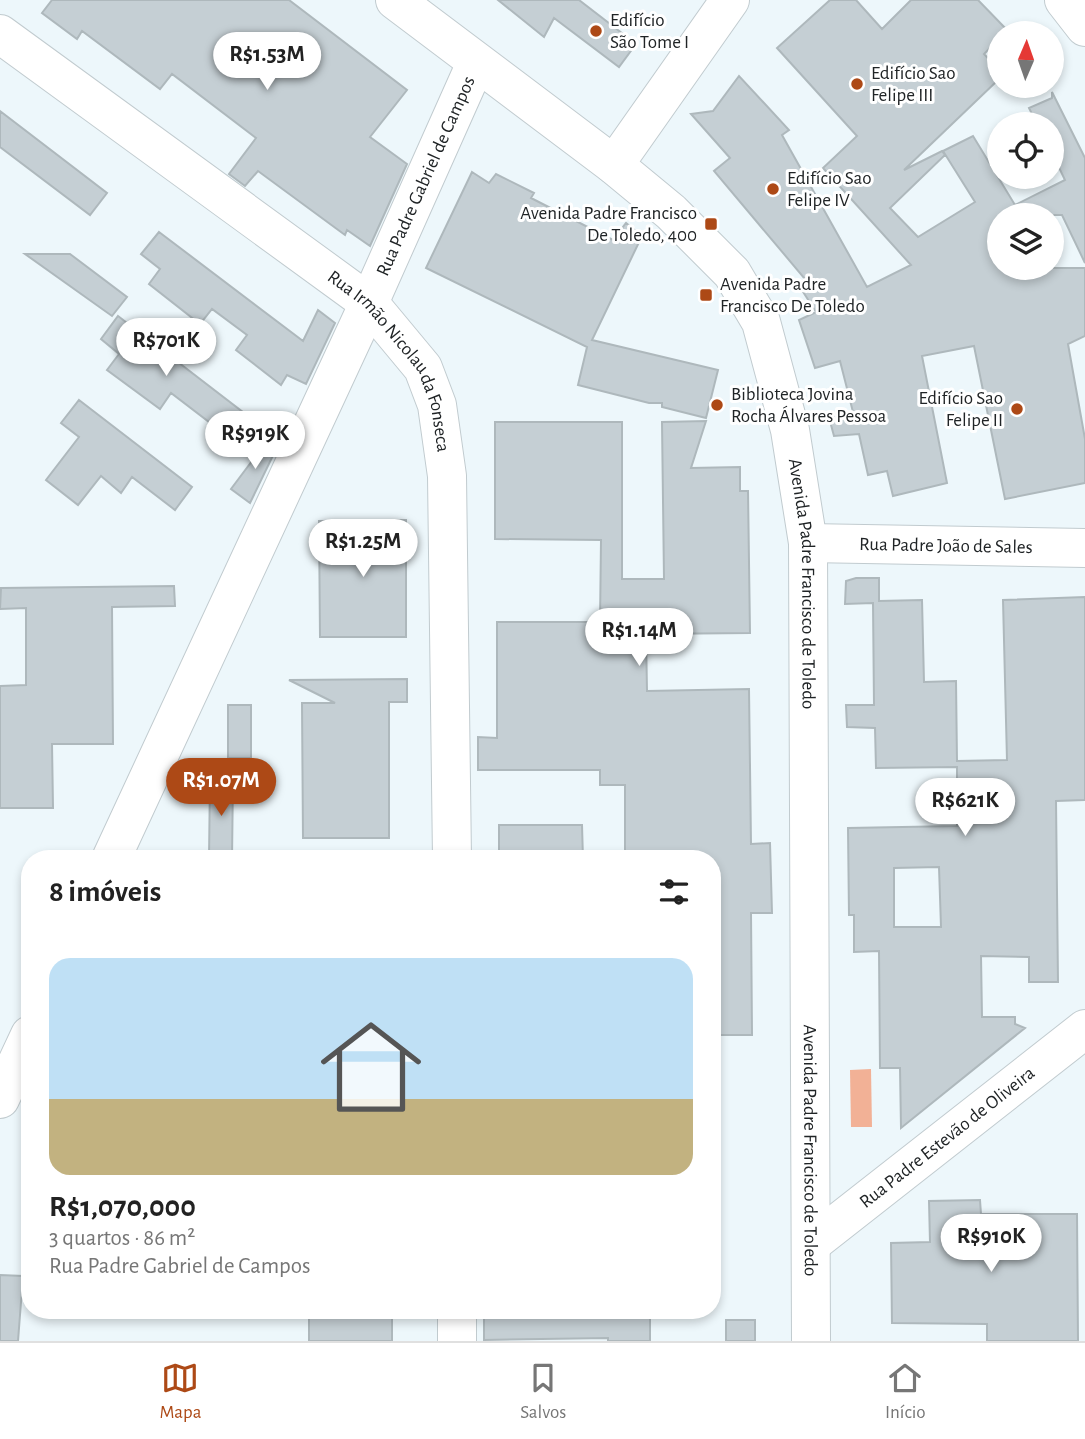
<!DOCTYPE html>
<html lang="pt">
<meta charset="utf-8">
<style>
body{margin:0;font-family:"Alegreya Sans",sans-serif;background:#f2f2f2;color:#222;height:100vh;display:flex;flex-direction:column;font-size:26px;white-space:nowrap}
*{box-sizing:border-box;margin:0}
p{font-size:23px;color:#767676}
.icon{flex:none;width:38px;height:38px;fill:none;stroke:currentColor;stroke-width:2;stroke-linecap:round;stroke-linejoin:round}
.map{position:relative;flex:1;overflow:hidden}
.details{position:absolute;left:21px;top:850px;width:700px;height:469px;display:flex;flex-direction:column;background:#fff;border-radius:28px;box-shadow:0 4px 10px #0003}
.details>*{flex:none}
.needle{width:46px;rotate:2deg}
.fabs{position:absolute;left:987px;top:21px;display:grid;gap:14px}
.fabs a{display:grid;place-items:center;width:77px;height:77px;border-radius:50%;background:#fff;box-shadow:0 4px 10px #0003;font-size:35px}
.price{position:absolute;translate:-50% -60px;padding:0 16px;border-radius:24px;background:#fff;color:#222;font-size:23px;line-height:46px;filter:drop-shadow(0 2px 4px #0008)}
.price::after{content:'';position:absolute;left:50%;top:42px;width:21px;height:16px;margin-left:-10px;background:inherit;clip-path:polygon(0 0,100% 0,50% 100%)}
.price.on{background:#ad4916;color:#fff}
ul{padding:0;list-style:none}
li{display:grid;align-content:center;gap:14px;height:371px;padding:0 28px}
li+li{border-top:2px solid #e0e0e0}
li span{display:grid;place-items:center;height:217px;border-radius:21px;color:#555}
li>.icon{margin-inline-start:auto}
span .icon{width:126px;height:126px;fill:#fffc;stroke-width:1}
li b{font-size:30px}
h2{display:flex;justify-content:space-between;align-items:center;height:84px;padding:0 28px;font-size:30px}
.dock{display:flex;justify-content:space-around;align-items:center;height:98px;border-top:2px solid #e0e0e0;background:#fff;font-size:19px;color:#767676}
.dock a{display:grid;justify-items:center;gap:4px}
.dock .on{color:#ad4916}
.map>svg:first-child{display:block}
.green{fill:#f2b196}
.building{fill:#c5cfd4;stroke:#aeb8bc;stroke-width:2;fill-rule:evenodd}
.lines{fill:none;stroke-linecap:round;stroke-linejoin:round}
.minor-casing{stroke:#c1cbcf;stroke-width:40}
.minor{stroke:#fff;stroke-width:38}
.poi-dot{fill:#ad4916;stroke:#fff;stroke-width:2.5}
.labels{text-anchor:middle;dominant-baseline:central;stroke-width:6;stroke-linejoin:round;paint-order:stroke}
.poi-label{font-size:19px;fill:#202426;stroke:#fff;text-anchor:start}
.street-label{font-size:19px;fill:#202426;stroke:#fff}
</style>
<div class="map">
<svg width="1085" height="1341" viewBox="0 0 1085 1341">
<rect width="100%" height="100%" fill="#edf7fb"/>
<path class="green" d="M871 1069 872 1127H851L850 1070Z"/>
<path class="building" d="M52 0H289L407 90 370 137 407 164 370 246 347 230 345 235 258 171 245 186 229 174 256 138 172 74 160 89 82 31 77 39 42 13Z
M498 0H579L636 44 619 67 554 18 544 37Z
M830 0H856L882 29 911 0H978L1008 31 999 33V39L984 54 999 70V79L904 170 942 151 945 155 890 208 918 237 975 202 943 151 973 136 1015 205 1065 180 1052 153V124H1037L1029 108 1052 98V92L1085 158V263L1062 215H999V268H1085V336L1068 344 1085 439V483L1005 499 974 346 922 356 947 483 893 496 887 471 868 475 859 434 834 436 828 414 853 412 840 361 815 368 799 320 816 312 798 284 805 279 714 171 730 158 691 114 713 111 739 76 789 130 782 135 867 287 911 265 823 168 857 136 777 48Z
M0 111 107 193 90 215 0 147Z
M472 172 489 183 496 174 534 193 531 198 613 240 626 223 642 236 592 340 718 370 706 418 662 407V403H649L578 385 587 347 426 268Z
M159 232 303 341 318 310 335 323 306 384 287 375 281 385 236 350 247 335 212 309 200 324 149 284 160 269 141 254Z
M25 254H70L127 297 112 316Z
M118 316 248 416 230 438 171 393 160 409 107 370 119 354 101 339Z
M79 400 192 487 175 510 132 477 121 493 101 476 78 505 46 480 79 437 61 423Z
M706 421 691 468 740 467V491H748L750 633 646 634 647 691 749 689 751 844 770 843 772 913H751L752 1035H712V859H625V785H600V770H478V737L497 738V622H600L601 540 495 539V422H622V579H664L662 422Z
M270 437 279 443 250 503 231 489Z
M406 520V637H320L319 521Z
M856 578H879V601L922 600 924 682 956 681 957 761 1007 760 1003 600 1085 597V800L1056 801 1058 982H1029V957L981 956 982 1017H1015V1024L1025 1028 901 1128 900 1068H880L879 951 854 952V915H849L848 828 957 826V767L876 768 875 728 847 727 846 705H874L873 603 845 604 846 581ZM939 867 941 927H894V868Z
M174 586 175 606 112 607 113 744H52L53 808H0V686L26 685V608L0 609 1 588Z
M407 679V702H389V838H303L302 703H335L289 680Z
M228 705H251V758H228Z
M233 777 232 859H209L210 778Z
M499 825H582L583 859H499Z
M980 1200 981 1214H1077L1078 1341H987V1324L892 1323 891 1243 930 1242 929 1201Z
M0 1275 23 1276 18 1341H0Z
M309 1311H392V1341H309Z
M484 1311H650V1341H608V1338L484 1340Z
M726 1320H755V1341H726Z"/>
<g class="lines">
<g class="minor-casing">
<g id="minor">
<path id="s1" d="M395 0 614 165 671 212 732 273 761 322 790 430 808 543 811 1341"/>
<path d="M1064 0 1085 27"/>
<path id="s2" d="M0 34 369 303 423 368 437 405 447 476 452 859"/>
<path d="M614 165 730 0"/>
<path id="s3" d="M808 543 1085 548"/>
<path id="s4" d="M111 859 369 303 476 63"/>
<path d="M0 1099 30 1035"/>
<path id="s5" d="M811 1244 1085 1029"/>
<path d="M457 1311V1341"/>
</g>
</g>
<use href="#minor" class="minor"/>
</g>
<g class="poi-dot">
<circle cx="596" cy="31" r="7"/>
<circle cx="857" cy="84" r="7"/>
<circle cx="773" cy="189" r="7"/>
<rect x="704" y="217" width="14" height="14" rx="3.5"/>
<rect x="699" y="288" width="14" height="14" rx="3.5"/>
<circle cx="717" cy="405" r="7"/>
<circle cx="1017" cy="409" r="7"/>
</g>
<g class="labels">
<g class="poi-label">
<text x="610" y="20">Edifício<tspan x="610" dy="22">São Tome I</tspan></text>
<text x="871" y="73">Edifício Sao<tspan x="871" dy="22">Felipe III</tspan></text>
<text x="787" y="178">Edifício Sao<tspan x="787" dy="22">Felipe IV</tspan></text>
<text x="697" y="213" text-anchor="end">Avenida Padre Francisco<tspan x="697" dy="22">De Toledo, 400</tspan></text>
<text x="720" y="284">Avenida Padre<tspan x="720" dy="22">Francisco De Toledo</tspan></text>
<text x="731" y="394">Biblioteca Jovina<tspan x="731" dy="22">Rocha Álvares Pessoa</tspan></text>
<text x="1003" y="398" text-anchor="end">Edifício Sao<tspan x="1003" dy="22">Felipe II</tspan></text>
</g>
<g class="street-label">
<text stroke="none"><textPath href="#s4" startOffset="752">Rua Padre Gabriel de Campos</textPath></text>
<text stroke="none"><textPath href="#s2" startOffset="518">Rua Irmão Nicolau da Fonseca</textPath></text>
<text stroke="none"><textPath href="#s3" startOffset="138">Rua Padre João de Sales</textPath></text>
<text stroke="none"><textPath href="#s1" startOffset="758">Avenida Padre Francisco de Toledo</textPath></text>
<text stroke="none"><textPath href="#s5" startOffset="173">Rua Padre Estevão de Oliveira</textPath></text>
<text stroke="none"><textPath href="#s1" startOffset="1325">Avenida Padre Francisco de Toledo</textPath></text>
</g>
</g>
</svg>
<div class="fabs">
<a><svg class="needle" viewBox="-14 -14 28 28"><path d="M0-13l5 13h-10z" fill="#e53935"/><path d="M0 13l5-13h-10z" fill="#767676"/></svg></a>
<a><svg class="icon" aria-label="locate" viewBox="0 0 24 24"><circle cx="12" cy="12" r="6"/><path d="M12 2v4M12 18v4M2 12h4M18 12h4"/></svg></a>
<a><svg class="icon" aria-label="layers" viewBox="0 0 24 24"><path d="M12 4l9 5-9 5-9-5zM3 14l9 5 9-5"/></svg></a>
</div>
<b class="price" style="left:267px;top:92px">R$1.53M</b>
<b class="price" style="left:166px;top:378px">R$701K</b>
<b class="price" style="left:255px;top:471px">R$919K</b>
<b class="price" style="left:363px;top:579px">R$1.25M</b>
<b class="price" style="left:639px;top:668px">R$1.14M</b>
<b class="price on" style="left:221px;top:818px">R$1.07M</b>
<b class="price" style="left:965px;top:838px">R$621K</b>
<b class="price" style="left:991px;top:1274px">R$910K</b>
<section class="details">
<h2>8 imóveis<svg class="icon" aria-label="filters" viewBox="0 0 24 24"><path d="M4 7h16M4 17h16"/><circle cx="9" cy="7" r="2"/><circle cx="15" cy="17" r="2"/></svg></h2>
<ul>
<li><span style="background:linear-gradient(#bfe0f5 65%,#c2b280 0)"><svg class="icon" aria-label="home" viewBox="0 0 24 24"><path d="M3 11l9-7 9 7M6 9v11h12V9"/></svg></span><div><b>R$1,070,000</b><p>3 quartos · 86 m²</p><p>Rua Padre Gabriel de Campos</p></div></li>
</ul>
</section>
</div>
<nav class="dock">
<a class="on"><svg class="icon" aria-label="map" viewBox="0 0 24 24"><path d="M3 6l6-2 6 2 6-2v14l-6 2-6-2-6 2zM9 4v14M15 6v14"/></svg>Mapa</a>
<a><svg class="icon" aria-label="saved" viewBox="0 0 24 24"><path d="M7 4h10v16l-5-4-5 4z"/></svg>Salvos</a>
<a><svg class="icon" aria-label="home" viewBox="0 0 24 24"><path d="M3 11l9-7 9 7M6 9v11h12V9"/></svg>Início</a>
</nav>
